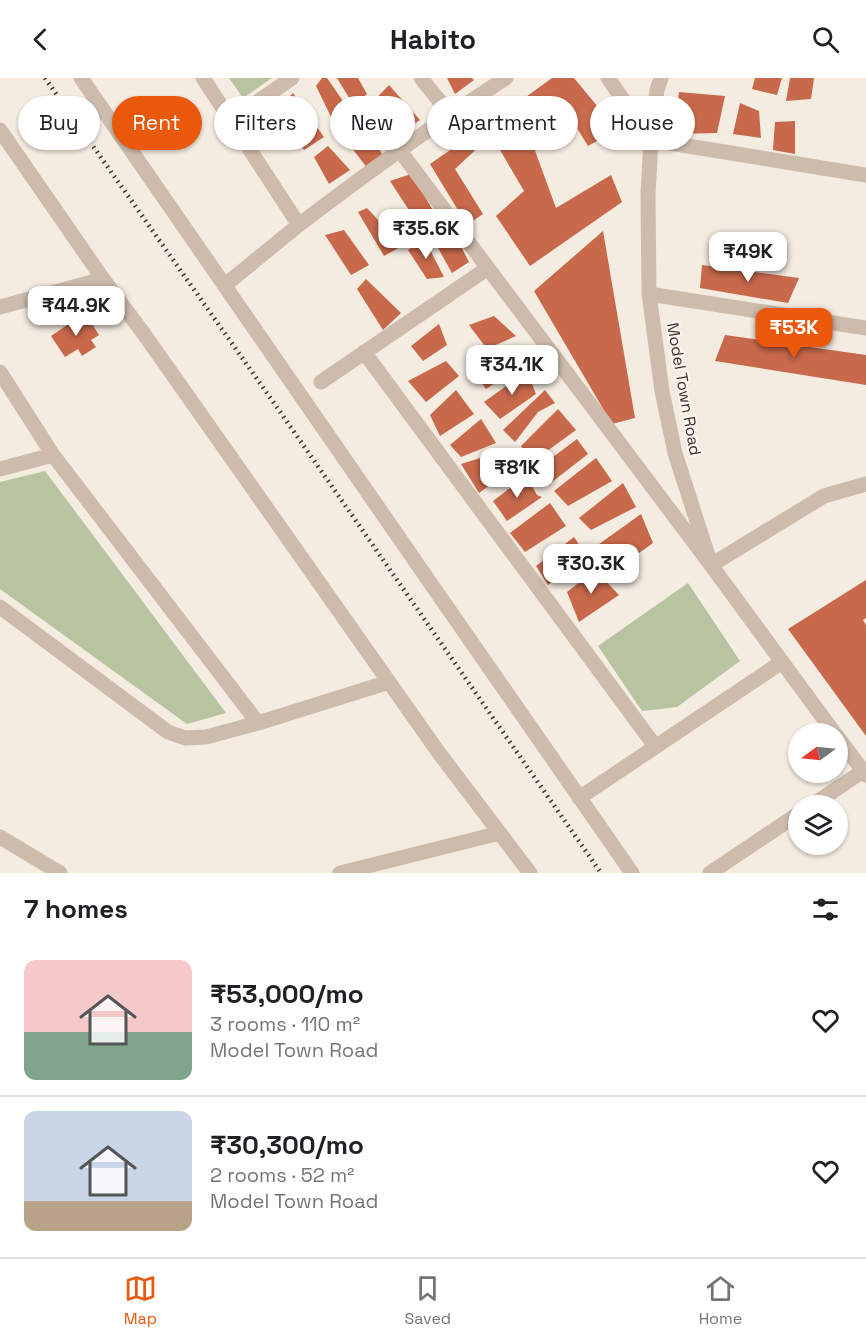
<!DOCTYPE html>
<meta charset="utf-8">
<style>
body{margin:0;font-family:"Space Grotesk",sans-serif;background:#f6f6f6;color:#202124;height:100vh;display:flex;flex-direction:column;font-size:22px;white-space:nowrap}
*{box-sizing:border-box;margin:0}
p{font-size:20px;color:#757577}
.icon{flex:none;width:33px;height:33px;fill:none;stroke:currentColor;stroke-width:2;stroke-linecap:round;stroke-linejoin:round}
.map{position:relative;height:795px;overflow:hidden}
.panel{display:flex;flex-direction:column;background:#fff;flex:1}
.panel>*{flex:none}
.top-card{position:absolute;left:18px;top:18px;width:831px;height:54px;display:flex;gap:12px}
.needle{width:39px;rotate:255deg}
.fabs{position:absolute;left:788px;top:645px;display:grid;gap:12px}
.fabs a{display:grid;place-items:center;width:60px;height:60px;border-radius:50%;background:#fff;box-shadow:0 2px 4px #0004;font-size:30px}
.price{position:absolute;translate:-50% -51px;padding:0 14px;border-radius:12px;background:#fff;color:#222;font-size:20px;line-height:39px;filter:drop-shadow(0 2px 3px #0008)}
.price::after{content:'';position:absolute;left:50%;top:36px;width:18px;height:14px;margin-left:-9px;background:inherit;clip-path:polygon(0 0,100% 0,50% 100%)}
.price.current{background:#ea580c;color:#fff}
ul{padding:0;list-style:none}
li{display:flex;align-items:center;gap:18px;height:150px;padding:0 24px}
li+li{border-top:2px solid #e0e0e0}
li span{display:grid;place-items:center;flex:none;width:168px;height:120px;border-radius:12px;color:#555}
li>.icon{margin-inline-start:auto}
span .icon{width:72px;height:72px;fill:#fffc;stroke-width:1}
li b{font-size:26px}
h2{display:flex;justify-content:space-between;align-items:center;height:72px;padding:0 24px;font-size:26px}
.tag{padding:0 21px;border-radius:27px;background:#fff;box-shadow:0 2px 4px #0004;font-size:21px;line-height:54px}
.tag.current{background:#ea580c;color:#fff}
header{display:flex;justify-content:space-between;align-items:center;height:78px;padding:0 24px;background:#fff;font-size:27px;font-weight:700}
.tab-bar{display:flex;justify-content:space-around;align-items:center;height:84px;border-top:2px solid #e0e0e0;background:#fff;font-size:16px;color:#757577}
.tab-bar a{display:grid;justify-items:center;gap:3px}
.tab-bar .current{color:#ea580c}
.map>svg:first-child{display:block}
.green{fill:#b8c4a0}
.building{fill:#c8694b}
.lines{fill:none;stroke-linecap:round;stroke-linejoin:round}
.minor{stroke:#cdbbac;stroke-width:15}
.tertiary{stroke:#cdbbac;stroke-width:15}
.rail{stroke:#3b302b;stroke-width:4.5;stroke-dasharray:1.5 4.5;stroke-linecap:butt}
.labels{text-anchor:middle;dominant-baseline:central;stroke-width:4.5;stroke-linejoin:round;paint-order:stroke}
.street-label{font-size:16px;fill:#3b302b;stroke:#fbf5ee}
</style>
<header><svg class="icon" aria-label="back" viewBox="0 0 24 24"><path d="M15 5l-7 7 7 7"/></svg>Habito<svg class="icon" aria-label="search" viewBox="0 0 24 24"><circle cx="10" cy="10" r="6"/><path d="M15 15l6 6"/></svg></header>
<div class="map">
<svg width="866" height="795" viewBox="0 0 866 795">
<rect width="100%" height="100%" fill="#f4ebe1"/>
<path class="green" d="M229 0H272L243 20Z
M45 393 226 635 187 646 0 511V404Z
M688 505 740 583 677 629 642 633 598 568Z"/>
<path class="building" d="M322 0H327L352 36 333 43 316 8Z
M337 0H358L367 16 354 28Z
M447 0H472L474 2 455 16Z
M552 0H574L617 52 588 68 567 34 530 59 556 130 611 97 622 124 530 188 496 138 524 113 486 48Z
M755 0H782L777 17 752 11Z
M790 0H814L811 21 786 23Z
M389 7 420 42 391 62 366 31Z
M679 14 725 18 717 55 674 56Z
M293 15 324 59 304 72 277 32Z
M740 25 759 33 761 60 733 56Z
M363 39 382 76 368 91 341 56Z
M795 43V76L773 72 775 44Z
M476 54 484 64 455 91 483 136 467 147 430 86Z
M328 68 350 92 329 106 314 79Z
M411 96 433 132 418 146 390 103Z
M367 130 402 168 384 178 358 134Z
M451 149 469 184 452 195 434 163Z
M344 152 369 187 351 197 325 157Z
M603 153 635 340 612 346 534 213Z
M424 160 444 199 427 201 408 172Z
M702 187 799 200 788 225 700 210Z
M366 201 401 235 383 252 357 211Z
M85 235 99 257 91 262 96 269 82 278 78 271 65 279 51 258Z
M494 238 516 258 487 271 469 247Z
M439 246 447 267 423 283 411 268Z
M725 257 866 277V307L715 283Z
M509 268 521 288 486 311 475 296Z
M446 283 459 298 426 324 408 303Z
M527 293 536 316 500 341 484 324Z
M456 312 474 336 440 358 430 337Z
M545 312 555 325 538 334 515 364 503 352Z
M558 331 576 352 532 384 521 368Z
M481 341 496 365 461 379 450 367Z
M577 361 588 376 548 407 533 394Z
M506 372 518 387 479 415 461 386Z
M596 380 612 403 568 428 554 413Z
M526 398 537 417 542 419 507 443 493 423Z
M623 405 636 429 591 452 579 440Z
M550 425 566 448 525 474 510 455Z
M641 436 653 465 611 495 595 469Z
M574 459 586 477 548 507 536 488Z
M595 492 619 517 579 544 567 514Z
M866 502V540L863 542 866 547V658L788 551Z"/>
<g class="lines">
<path class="minor" d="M81 0C265 264 447 531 632 795
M203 0 299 147
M421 0 450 36
M231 42 292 0
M0 52 103 201 144 256 439 675 530 795
M651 62 866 97
M400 73 711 487 824 418 866 406
M225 207C250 187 275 166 300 146 367 95 436 45 506 0
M649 216 866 250
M0 229 103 201
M364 274 655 668
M0 294 53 377 258 645 389 604
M321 304 488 190
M0 391 53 377
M0 529 168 654 185 660 206 659 258 645
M579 720 782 584
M811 728 863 693
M340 795 500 755
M710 795 798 736"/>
<path class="tertiary" d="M608 0 651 62
M661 0 657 12 651 62 648 117 649 216 662 313 675 375 711 487 835 656
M837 658 866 697
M0 759 60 795"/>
<path class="rail" d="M45 0 276 328 601 795"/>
</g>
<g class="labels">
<g class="street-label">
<text transform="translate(684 311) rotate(80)">Model Town Road</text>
</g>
</g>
</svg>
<div class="fabs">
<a><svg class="needle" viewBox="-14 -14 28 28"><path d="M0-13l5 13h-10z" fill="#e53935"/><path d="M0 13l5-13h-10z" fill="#757577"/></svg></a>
<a><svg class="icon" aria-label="layers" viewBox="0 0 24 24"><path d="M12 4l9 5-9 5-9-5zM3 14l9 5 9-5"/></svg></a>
</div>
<b class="price" style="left:426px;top:182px">₹35.6K</b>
<b class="price" style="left:748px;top:205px">₹49K</b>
<b class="price" style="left:76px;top:259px">₹44.9K</b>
<b class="price current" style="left:794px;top:281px">₹53K</b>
<b class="price" style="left:512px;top:318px">₹34.1K</b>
<b class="price" style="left:517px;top:421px">₹81K</b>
<b class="price" style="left:591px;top:517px">₹30.3K</b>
<div class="top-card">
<a class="tag">Buy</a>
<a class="tag current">Rent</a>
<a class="tag">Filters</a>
<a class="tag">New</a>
<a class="tag">Apartment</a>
<a class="tag">House</a>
</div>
</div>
<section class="panel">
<h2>7 homes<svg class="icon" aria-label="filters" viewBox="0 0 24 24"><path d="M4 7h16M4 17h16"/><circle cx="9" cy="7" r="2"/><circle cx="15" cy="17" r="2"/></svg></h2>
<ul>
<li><span style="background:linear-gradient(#f6c9c9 60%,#7fa58c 0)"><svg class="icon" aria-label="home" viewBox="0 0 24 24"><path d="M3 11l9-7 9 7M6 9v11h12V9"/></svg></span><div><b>₹53,000/mo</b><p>3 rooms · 110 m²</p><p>Model Town Road</p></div><svg class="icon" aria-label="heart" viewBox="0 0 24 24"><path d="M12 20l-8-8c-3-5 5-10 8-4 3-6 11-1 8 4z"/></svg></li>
<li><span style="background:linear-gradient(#c9d6e8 75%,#b9a48a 0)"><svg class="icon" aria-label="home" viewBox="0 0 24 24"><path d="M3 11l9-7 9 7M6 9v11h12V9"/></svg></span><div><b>₹30,300/mo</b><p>2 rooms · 52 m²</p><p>Model Town Road</p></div><svg class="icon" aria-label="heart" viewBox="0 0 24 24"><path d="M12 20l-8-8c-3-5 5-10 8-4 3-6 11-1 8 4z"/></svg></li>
</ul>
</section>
<nav class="tab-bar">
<a class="current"><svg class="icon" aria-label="map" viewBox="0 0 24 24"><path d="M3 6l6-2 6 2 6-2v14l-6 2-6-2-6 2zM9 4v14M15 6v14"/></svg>Map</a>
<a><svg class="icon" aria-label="saved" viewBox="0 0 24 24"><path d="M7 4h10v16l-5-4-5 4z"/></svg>Saved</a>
<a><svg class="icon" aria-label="home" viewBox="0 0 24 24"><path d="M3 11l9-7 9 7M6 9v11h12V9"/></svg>Home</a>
</nav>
